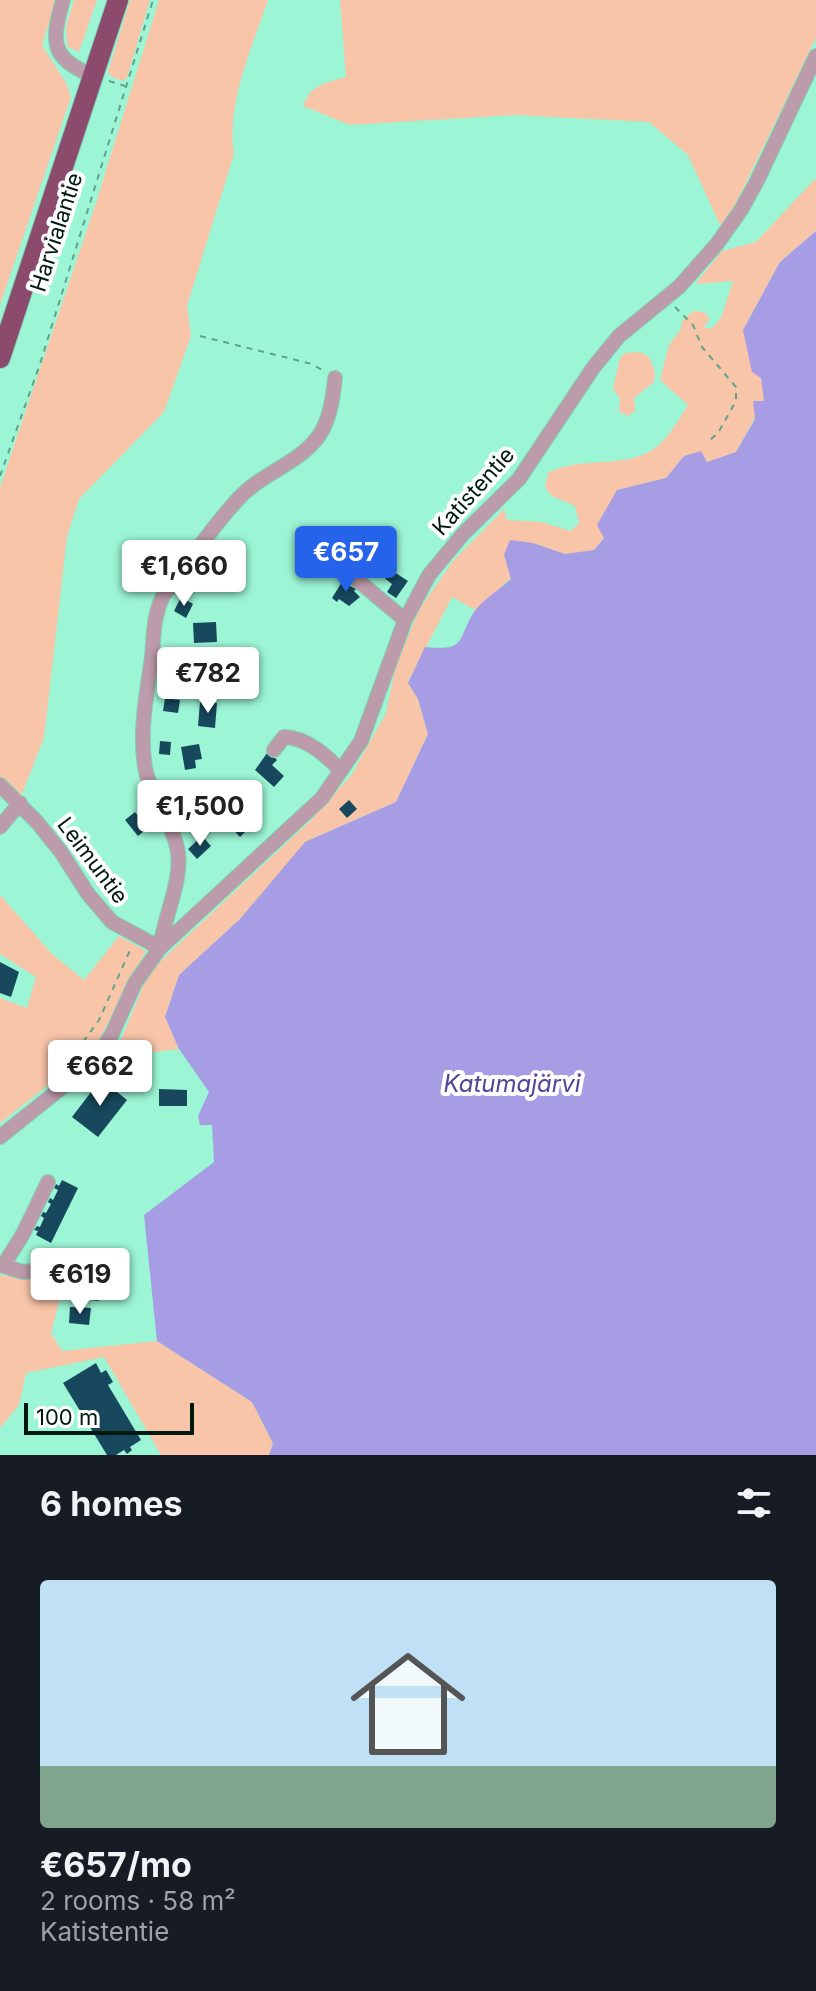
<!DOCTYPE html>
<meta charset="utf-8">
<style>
body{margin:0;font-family:Inter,sans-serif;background:#242831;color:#f1f3f6;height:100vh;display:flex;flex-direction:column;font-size:30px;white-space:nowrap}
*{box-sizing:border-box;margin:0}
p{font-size:26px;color:#9ea1a6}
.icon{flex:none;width:44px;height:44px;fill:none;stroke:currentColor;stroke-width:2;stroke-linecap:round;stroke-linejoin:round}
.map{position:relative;height:1455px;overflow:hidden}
.side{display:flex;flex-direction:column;background:#171b24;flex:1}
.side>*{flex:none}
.scale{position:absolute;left:24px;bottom:20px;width:170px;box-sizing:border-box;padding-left:8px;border:4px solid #001810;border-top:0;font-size:22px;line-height:28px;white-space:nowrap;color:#001810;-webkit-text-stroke:6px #fff;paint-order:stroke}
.price{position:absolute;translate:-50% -68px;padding:0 18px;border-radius:8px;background:#fff;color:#222;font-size:26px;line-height:52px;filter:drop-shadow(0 2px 4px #0008)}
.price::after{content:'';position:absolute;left:50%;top:48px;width:24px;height:18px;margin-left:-12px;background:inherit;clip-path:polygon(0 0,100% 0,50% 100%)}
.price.selected{background:#2563eb;color:#fff}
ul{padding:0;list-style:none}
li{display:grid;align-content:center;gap:16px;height:424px;padding:0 40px}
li+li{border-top:2px solid #363941}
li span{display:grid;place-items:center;height:248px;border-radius:8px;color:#555}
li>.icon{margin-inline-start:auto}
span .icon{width:144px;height:144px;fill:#fffc;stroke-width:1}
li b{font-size:34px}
h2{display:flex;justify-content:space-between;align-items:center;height:96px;padding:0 40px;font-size:34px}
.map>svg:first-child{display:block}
.green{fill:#f8c5a9}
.water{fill:#a79de5}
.building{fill:#17485d}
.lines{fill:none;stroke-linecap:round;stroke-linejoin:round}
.minor-casing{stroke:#83d2b6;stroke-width:16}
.highway-casing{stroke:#83d2b6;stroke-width:22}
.path{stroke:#61a28b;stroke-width:2;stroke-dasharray:6 6;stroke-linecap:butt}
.minor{stroke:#bc9baa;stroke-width:14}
.highway{stroke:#8c4b6c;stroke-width:20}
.labels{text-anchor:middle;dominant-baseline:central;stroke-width:8;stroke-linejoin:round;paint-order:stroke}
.street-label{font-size:22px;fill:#001810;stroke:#fff}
.water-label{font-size:24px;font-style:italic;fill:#554398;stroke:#fff}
</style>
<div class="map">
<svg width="816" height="1455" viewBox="0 0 816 1455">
<rect width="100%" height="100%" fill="#9cf6d6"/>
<path class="green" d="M0 0H56L42 45 66 83 71 97 0 305Z
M74 0H97L79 52 67 46 66 26Z
M130 0H150L127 78 123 81 112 77 108 72Z
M159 0H268C252 48 226 103 234 154L187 306 191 336 164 412 79 499 67 537 44 738 20 799 0 782V487L93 212Z
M340 0H816V38L736 203 721 227 688 155 649 122 515 115 350 125 303 106C311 84 326 83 346 77Z
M816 178V231L780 262 743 330 761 378 764 401 736 452 707 462 701 452 684 456 666 478 617 490 604 538 594 550 565 554 533 543 504 555 511 578 475 610 452 597 408 682 418 699 428 734 396 802 307 841 240 919 179 975 165 1017 179 1049 114 1057 149 972 311 820 352 774 386 713 396 664 420 608 453 561 504 509 507 520 541 522 571 531 579 523 575 506 552 496 545 488 548 473C583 454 633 472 662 442 672 432 680 417 688 405L660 380 669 345 681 329 682 321 693 311 704 312 710 318 704 328H712L721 318 733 281 695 284 722 251 756 242Z
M640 352 649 357 655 372 654 382 634 398 635 411 628 416 619 412 620 399 613 388 620 358 625 353Z
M0 895 52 954 84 980 119 936 146 951 97 1044 84 1057 0 1123V998L27 1008 36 977 0 954Z
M61 1273 65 1279 51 1333 62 1351 157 1341 252 1402 273 1443 269 1455H161L104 1357 26 1373 19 1405 0 1428V1275L38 1279Z"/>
<path class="water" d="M816 231V1455H269L273 1443 252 1402 157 1341 144 1215 214 1162 212 1125H200L198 1116 209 1092 179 1049 165 1017 179 975 240 919 305 842 396 802 428 734 418 699 408 683 425 647C467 651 456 641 474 612 482 600 500 589 511 579L504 555 510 540 533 543 565 554 594 550 604 538 597 525 617 490 666 478 684 456 701 451 707 462 736 452 755 419 753 401H764L761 378 752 372 743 330 780 262Z"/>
<path class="building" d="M346 539 358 548 353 555 341 546Z
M388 568 408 581 396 598 387 592 392 584 382 576Z
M342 582 356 589 354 591 360 597 349 606 339 599 337 602 332 598Z
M181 597 193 604 186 618 174 611Z
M216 622 217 642 194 643 193 623Z
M165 698 180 700 178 713 163 711Z
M200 702 217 703 215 728 198 726Z
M160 741 171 742 170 755 159 754Z
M199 744 202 759 195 760 196 768 185 770 181 747Z
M270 749 276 755 274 757 277 760 272 765 284 776 274 787 255 770Z
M349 800 357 809 347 818 339 809Z
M239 809 253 824 240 837 225 821Z
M135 812 148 828 138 836 125 820Z
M202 836 211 846 197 859 188 849Z
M0 962 19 972 11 997 0 993Z
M101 1079 127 1100 98 1137 72 1117Z
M159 1089 187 1090V1106H159Z
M62 1180 78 1188 51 1243 36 1235 38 1231 34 1230 37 1226 40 1227 44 1218 41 1216 43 1212 46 1213 51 1204 48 1202 50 1198 53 1200 58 1190 54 1188 56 1184 59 1186Z
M73 1273 81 1274 79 1291 99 1293V1301L71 1298Z
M70 1307 91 1308 89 1325 69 1323Z
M96 1363 101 1373 106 1370 113 1382 108 1385 141 1440 130 1447 132 1450 127 1454 124 1450 116 1455H107L63 1383Z"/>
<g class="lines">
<g class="minor-casing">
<path id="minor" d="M63 0C51 42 50 58 93 76
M349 556 346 566 355 578 405 620
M274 750 284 737C307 738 326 755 341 771
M0 785 37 822 61 852 88 894 112 922 160 948C164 917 182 882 178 852 173 823 153 800 146 772 138 734 147 694 152 656 154 634 153 617 163 596 188 563 211 528 239 498 262 473 298 464 318 437 330 421 333 397 335 378
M0 827 20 803
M0 1137 85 1069 100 1053 112 1034 135 983 160 948 322 798 361 741 405 620 429 575 463 534 519 479 593 368 619 336 679 287 717 244 741 210 757 181 816 56
M0 1265 23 1272 78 1267
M3 1266 23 1234 48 1182"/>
</g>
<g class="highway-casing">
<path id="highway" d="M0 358 118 0"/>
</g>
<path class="path" d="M109 81 125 86
M675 307 693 325 702 347 736 387V401L718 433 709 441
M200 336 312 364 324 371
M0 476 40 364 153 0
M62 1071 99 1020 131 948"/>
<use href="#minor" class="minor"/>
<use href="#highway" class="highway"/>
</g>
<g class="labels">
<g class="street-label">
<text transform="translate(56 232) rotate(-72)">Harvialantie</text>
<text transform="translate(473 491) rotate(-48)">Katistentie</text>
<text transform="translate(93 860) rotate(53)">Leimuntie</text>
</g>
<g class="water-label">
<text x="512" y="1083">Katumajärvi</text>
</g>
</g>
</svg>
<div class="scale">100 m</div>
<b class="price selected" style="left:346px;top:594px">€657</b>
<b class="price" style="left:184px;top:608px">€1,660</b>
<b class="price" style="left:208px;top:715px">€782</b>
<b class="price" style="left:200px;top:848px">€1,500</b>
<b class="price" style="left:100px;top:1108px">€662</b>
<b class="price" style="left:80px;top:1316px">€619</b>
</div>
<section class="side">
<h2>6 homes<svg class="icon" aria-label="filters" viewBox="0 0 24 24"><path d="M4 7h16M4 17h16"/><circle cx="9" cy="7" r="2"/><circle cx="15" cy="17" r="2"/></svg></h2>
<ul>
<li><span style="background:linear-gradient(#bfe0f5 75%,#7fa58c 0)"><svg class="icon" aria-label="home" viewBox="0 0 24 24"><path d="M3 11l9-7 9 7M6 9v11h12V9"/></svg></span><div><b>€657/mo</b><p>2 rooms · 58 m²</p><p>Katistentie</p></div></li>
</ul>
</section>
